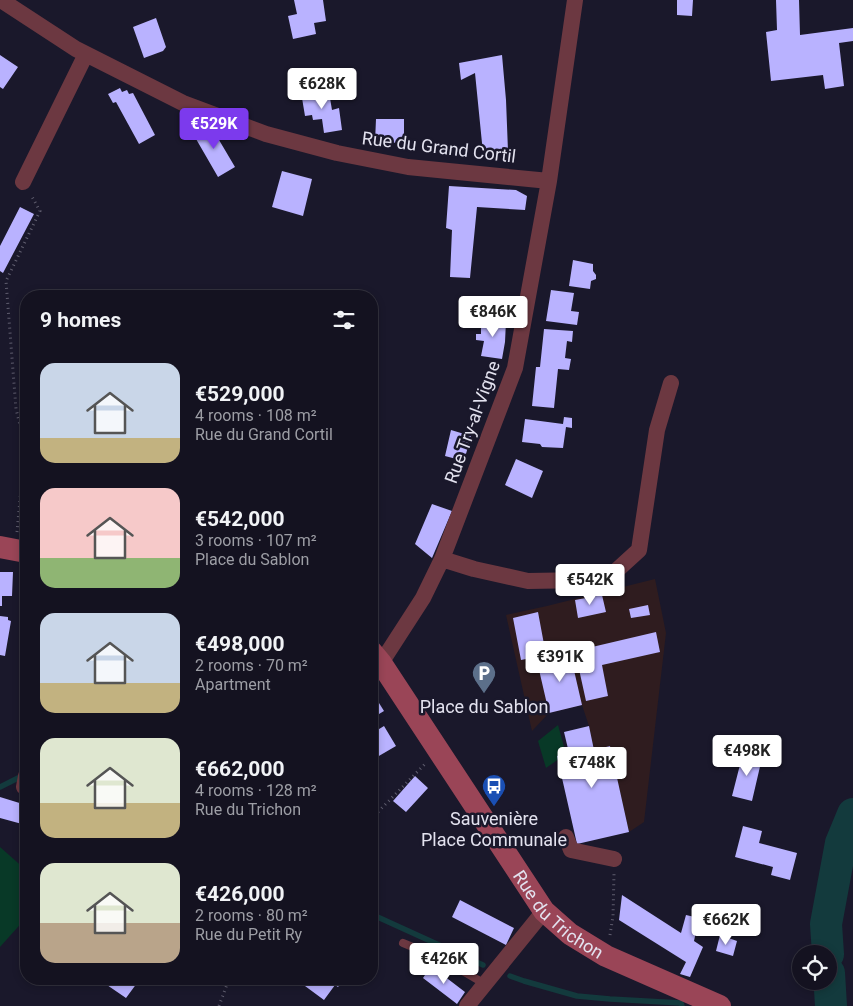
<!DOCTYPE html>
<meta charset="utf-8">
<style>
body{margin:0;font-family:Roboto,sans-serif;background:#1d1b29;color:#f1f3f6;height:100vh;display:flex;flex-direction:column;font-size:19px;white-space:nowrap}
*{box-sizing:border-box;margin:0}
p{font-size:16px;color:#9d9ea5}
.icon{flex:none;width:28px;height:28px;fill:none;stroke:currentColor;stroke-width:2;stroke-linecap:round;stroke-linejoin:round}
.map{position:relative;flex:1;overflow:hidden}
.panel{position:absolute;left:20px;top:290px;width:358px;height:695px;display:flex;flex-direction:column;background:#141220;border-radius:20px;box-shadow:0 2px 8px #0003,0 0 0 1px #33323e}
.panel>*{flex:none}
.tools{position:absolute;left:792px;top:945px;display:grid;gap:10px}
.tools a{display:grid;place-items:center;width:45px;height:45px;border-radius:50%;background:#141220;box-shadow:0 2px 8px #0003,0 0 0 1px #33323e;font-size:25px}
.price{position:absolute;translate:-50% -42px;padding:0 11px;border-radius:5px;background:#fff;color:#222;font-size:16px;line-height:32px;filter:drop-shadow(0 1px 2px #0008)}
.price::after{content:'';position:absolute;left:50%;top:30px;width:15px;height:11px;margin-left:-8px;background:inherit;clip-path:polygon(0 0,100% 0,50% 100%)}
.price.on{background:#7c3aed;color:#fff}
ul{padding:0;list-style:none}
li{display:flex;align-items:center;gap:15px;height:125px;padding:0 20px}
li span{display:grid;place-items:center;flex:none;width:140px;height:100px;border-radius:15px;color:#555}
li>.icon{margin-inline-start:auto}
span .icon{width:60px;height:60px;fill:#fffc;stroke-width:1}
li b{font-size:21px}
h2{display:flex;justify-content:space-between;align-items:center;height:60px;padding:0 20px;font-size:21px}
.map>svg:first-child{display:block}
.education{fill:#2f1c1f}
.green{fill:#083927}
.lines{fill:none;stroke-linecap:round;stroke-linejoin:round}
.stream{stroke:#133a3d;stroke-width:5.5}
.river{stroke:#133a3d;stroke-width:32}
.building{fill:#b9b2ff}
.path{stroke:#605e6f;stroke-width:3;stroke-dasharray:1 4;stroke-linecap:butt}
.lane{stroke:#6c3841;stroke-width:8}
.street{stroke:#6c3841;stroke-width:16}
.secondary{stroke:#9a4557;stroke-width:22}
.labels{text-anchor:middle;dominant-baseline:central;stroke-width:5;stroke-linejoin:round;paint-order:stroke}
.street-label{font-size:18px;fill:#e3e2ef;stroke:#1a182b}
.poi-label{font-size:18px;fill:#e3e2ef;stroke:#1a182b}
</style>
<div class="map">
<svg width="853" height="1006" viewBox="0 0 853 1006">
<rect width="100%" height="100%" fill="#1a182b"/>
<path class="education" d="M655 579 666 633 644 822 629 832 610 747 594 750 589 726 582 705 549 713 532 731 506 615 547 606Z"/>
<path class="green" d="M558 725 566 754 546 768 538 741Z
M0 847 26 870V918L0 947Z"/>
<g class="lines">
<path class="stream" d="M0 787 20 777H23
M371 914 483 965
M510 976 524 981 577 996 610 999 681 1003 682 1006"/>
<path class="river" d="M828 954 826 924 841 843 853 814
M829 973 831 1006"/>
</g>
<path class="building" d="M294 0H323L326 21 314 23 316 34 293 39 288 16 297 14Z
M677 0H693L692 16 677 15Z
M776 0H799L800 35 853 28V41L839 43 844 86 825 89 823 75 771 81 766 32 777 30Z
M156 18 166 47 163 51 144 58 133 27Z
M0 55 18 67 3 89 0 87Z
M502 55 506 100 508 151 483 153 475 73 461 80 459 63Z
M120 88 122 92 127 90 129 94 133 93 155 135 139 144 116 102 113 103 108 94Z
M312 89 313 95 329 92 332 110 339 108 342 130 324 133 322 119 313 120 312 115 305 116 301 92Z
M376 119H404V143L375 142Z
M209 123 235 167 218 177 192 132Z
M282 171 312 179 303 216 272 207Z
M449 186 516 190 527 196 525 210 477 207 470 278 450 277 452 230 446 228Z
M20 207 34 214 3 273 0 271V246Z
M573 260 593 264V271L596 275V279L591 281 590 289 569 286Z
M551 290 574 293 571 311 579 312 577 325 546 321Z
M490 318 491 320 506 321 505 342 502 359 481 356 484 341 476 340V334H481V320Z
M544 329 573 331 572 342 567 341 565 358 571 359 569 370 558 369 554 408 532 406 536 367H540Z
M564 417 572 418V428L566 427 563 448 542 447 540 444 522 442 525 419 563 424Z
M451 430 471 436 464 461 445 456Z
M516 459 543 471 532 498 505 485Z
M432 504 452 511 432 558 415 544Z
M0 572H13L12 596H2V606H0Z
M602 595 606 612 578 618 575 600Z
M648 605 650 615 631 618 629 609Z
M538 612 546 655 521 660 513 618Z
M0 616 8 617V620L11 621 5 656 0 655Z
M656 632 660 652 602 665 608 696 586 701 575 651Z
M570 653 582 705 549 713 537 661Z
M374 695 384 711 374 717 371 712V697Z
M384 726 396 746 372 760 377 768 371 772V734Z
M589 726 594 750 610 746 629 832 577 844 557 756 569 753 564 732Z
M743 753 762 758 752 801 732 796Z
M415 776 428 788 406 812 393 801Z
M0 797 26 805V810L22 824 0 818Z
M743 826 762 831 759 843 797 853 790 880 771 875 773 867 735 857Z
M622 895 681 933 686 915 699 918 694 941 703 947 690 977 680 974 686 962 619 920Z
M460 900 514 928 506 945 452 917Z
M720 935 737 941 733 956 716 951Z
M431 966 465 992 457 1004 423 978Z
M111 979H140L126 998 107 985Z
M309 979H344L338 987 335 985 324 1000 305 986Z"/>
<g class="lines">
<path class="path" d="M17 532 25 445 16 409 6 281 40 211 31 195
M371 819 425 764
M610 935 613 916 614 874
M219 1006 229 979"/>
<path class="lane" d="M403 943 444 960 485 984"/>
<path class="street" d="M1 0 76 49 183 103 266 134 337 153 408 167 549 181
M23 182 86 54
M442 559 474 569 528 581 587 580 616 571 639 550 657 430 671 383
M381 663 423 598 442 559 515 368 549 181 575 0
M24 787 26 776
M566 837 571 850 614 859
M467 1006 544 911"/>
<g class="secondary">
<path d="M0 547 26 552"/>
<path id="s1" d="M371 651 381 663 544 911 570 934 606 956 720 1006"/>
</g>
</g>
<defs>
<g id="parking-pin" transform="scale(1.25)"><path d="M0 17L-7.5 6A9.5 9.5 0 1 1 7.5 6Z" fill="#5c6f8a" stroke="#1a182b"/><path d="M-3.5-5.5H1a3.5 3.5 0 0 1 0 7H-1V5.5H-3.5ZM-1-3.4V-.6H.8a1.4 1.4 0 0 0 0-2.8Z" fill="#fff"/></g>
<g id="bus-pin" transform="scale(1.25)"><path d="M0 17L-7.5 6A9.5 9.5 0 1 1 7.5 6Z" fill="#1a4fb4" stroke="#1a182b"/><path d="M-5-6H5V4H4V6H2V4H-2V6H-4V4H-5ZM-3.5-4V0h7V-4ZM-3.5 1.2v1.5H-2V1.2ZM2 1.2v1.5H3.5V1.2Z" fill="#fff"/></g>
</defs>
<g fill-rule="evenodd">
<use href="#parking-pin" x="484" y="673"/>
<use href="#bus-pin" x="494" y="786"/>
</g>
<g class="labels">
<g class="street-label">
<text transform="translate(439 147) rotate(7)">Rue du Grand Cortil</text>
<text transform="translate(472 422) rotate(-70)">Rue Try-al-Vigne</text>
<text stroke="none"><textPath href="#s1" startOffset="325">Rue du Trichon</textPath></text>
</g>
<g class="poi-label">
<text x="484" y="706">Place du Sablon</text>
<text x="494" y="818">Sauvenière<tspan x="494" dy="21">Place Communale</tspan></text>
</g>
</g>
</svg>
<div class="tools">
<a><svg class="icon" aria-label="locate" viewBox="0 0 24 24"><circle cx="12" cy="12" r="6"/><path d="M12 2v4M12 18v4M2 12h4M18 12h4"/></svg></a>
</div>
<b class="price" style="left:322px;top:110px">€628K</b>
<b class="price on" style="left:214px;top:150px">€529K</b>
<b class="price" style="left:493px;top:338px">€846K</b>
<b class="price" style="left:590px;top:606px">€542K</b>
<b class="price" style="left:560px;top:683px">€391K</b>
<b class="price" style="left:747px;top:777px">€498K</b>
<b class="price" style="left:592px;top:789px">€748K</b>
<b class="price" style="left:726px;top:946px">€662K</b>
<b class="price" style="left:444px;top:985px">€426K</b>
<section class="panel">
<h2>9 homes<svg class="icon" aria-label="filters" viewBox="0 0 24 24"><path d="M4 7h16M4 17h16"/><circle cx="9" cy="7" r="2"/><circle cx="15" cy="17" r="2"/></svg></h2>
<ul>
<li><span style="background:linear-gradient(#c9d6e8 75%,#c2b280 0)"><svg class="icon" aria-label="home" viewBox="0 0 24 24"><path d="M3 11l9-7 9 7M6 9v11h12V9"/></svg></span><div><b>€529,000</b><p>4 rooms · 108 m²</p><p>Rue du Grand Cortil</p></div></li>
<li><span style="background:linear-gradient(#f6c9c9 70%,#8fb573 0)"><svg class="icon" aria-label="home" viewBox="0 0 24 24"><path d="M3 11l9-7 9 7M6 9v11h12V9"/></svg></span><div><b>€542,000</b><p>3 rooms · 107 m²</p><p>Place du Sablon</p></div></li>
<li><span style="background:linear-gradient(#c9d6e8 70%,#c2b280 0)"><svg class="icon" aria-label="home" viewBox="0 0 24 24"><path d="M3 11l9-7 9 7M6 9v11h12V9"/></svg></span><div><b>€498,000</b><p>2 rooms · 70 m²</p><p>Apartment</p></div></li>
<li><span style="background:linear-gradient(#dfe7d0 65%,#c2b280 0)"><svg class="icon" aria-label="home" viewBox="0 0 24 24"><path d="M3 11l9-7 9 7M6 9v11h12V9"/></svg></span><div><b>€662,000</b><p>4 rooms · 128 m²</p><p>Rue du Trichon</p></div></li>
<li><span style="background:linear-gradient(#dfe7d0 60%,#b9a48a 0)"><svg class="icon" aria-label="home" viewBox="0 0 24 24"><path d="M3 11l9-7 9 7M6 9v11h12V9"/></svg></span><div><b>€426,000</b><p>2 rooms · 80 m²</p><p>Rue du Petit Ry</p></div></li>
</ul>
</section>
</div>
